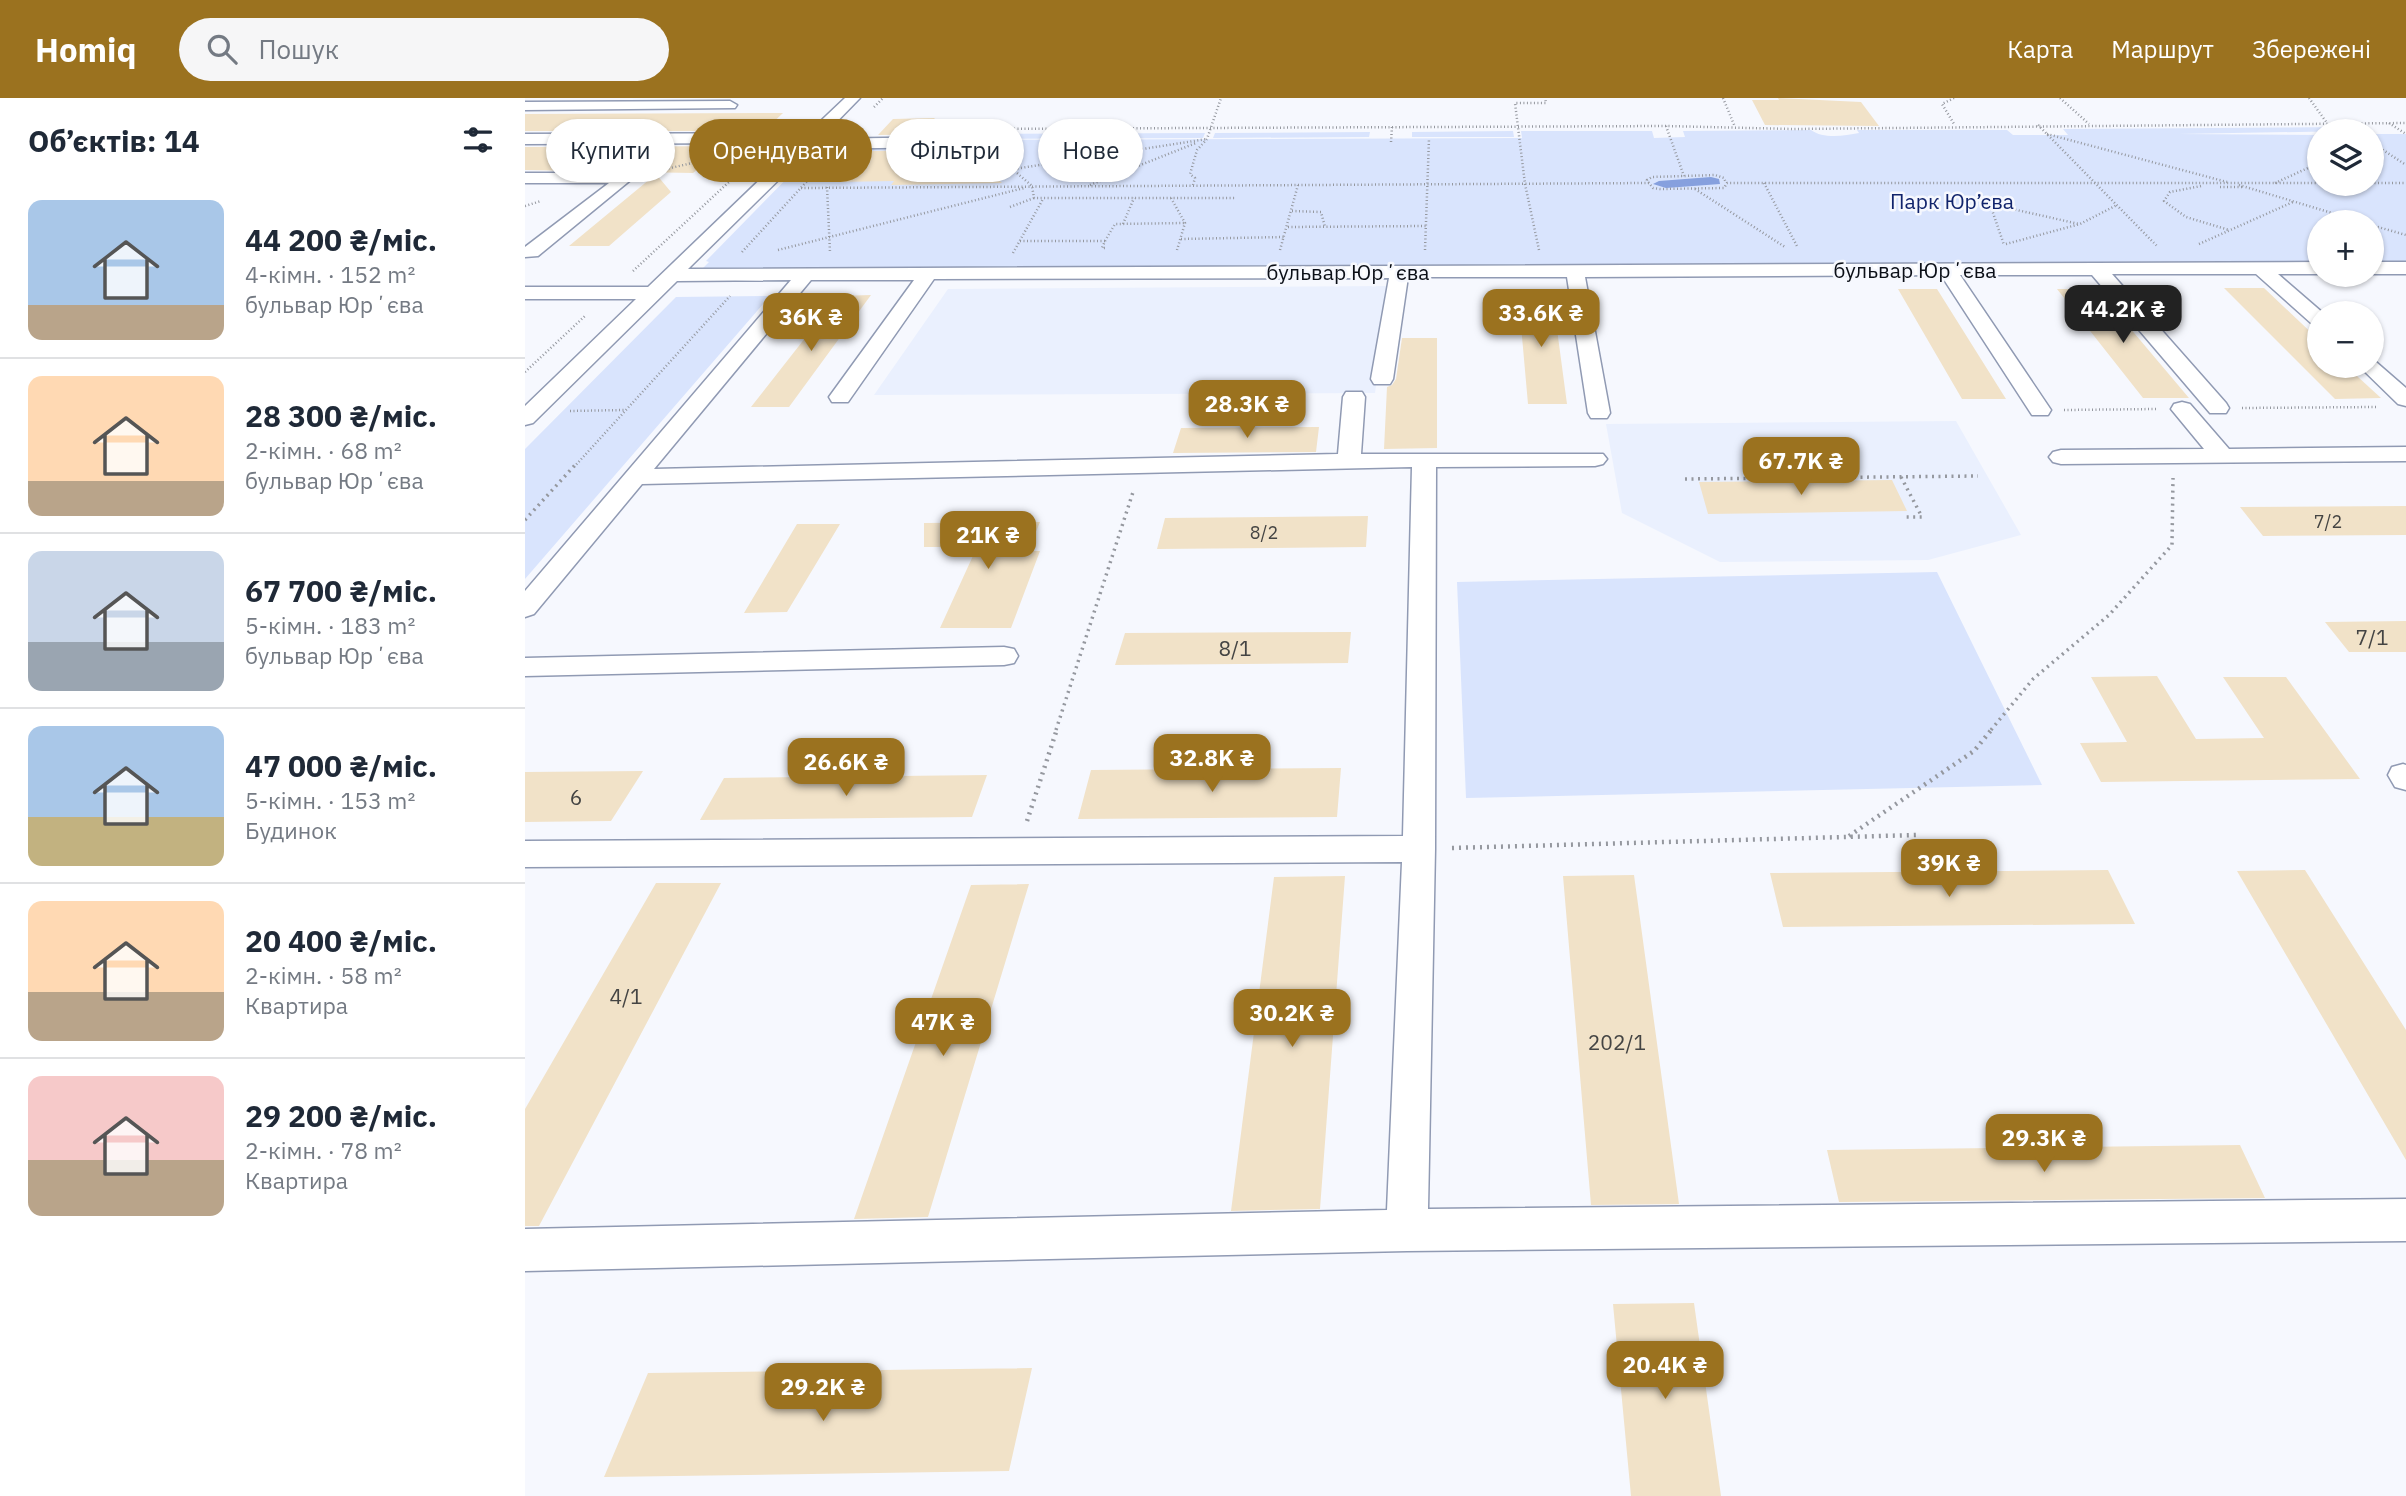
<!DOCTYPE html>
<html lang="uk">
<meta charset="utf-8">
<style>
body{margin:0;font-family:"IBM Plex Sans",sans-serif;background:#f6f6f7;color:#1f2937;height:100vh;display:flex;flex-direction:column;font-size:26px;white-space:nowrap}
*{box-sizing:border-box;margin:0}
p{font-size:23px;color:#747a83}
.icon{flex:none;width:38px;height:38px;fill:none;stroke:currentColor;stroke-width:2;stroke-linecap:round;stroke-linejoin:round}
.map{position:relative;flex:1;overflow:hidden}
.details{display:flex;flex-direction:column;background:#fff;width:525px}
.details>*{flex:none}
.hud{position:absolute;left:21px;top:21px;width:665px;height:63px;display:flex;gap:14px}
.tools{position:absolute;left:1782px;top:21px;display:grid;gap:14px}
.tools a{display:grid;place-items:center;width:77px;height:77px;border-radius:50%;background:#fff;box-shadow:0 2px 5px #0004;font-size:35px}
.price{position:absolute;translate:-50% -60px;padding:0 16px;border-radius:14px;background:#9b721f;color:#fff;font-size:23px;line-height:46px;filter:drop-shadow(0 2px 4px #0008)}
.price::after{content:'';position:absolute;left:50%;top:42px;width:21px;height:16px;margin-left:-10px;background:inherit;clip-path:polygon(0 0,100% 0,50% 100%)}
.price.on{background:#222;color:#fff}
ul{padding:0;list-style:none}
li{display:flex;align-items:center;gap:21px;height:175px;padding:0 28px}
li+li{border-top:2px solid #e0e1e3}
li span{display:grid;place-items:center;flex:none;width:196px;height:140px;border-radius:14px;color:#555}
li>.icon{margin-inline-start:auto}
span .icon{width:84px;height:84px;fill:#fffc;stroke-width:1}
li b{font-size:30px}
h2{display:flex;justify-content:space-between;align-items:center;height:84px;padding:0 28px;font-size:30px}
.chip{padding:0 24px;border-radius:32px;background:#fff;box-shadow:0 2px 5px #0004;font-size:24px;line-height:63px}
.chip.on{background:#9b721f;color:#fff}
header{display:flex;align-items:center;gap:42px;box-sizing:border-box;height:98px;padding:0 35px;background:#9b721f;color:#fff}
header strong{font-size:33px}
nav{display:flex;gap:38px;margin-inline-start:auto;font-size:24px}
.search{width:490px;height:63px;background:#f6f6f7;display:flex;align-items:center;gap:18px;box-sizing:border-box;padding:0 24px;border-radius:38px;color:#747a83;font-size:26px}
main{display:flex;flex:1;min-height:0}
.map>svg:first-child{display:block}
.built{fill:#eaf0fe}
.green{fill:#d9e4fd}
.water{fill:#86a0de}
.building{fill:#f1e2c8}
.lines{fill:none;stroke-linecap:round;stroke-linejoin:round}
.minor-casing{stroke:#909ab3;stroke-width:3}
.path-far2{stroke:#95989f;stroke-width:2.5;stroke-dasharray:1 2.5;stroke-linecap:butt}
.path-far1{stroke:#95989f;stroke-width:3.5;stroke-dasharray:2 4.5;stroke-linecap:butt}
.path{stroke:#95989f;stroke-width:4.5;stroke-dasharray:2 5;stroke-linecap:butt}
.minor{fill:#fff;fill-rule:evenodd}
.labels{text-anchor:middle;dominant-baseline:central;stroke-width:5;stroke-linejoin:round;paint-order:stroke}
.far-number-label{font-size:18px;fill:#444443}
.far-park-label{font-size:21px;fill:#11246c;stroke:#f6f8fe}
.far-street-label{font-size:21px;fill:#0b0f17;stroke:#f6f8fe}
.number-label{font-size:21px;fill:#444443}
</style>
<header>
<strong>Homiq</strong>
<div class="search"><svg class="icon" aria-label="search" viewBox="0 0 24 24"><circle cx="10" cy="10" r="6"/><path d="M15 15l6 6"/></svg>Пошук</div>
<nav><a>Карта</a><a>Маршрут</a><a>Збережені</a></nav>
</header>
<main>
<section class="details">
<h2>Об’єктів: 14<svg class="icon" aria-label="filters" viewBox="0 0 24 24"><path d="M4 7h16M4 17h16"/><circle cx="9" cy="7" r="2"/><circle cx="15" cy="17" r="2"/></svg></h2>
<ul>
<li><span style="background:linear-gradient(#a9c7e8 75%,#b9a48a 0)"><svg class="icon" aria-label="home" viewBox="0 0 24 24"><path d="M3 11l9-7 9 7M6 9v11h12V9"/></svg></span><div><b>44 200 ₴/міс.</b><p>4-кімн. · 152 m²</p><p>бульвар Юрʼєва</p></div></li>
<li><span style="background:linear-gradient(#ffd9b3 75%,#b9a48a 0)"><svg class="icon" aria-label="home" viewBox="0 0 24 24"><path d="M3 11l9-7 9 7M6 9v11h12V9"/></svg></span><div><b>28 300 ₴/міс.</b><p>2-кімн. · 68 m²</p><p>бульвар Юрʼєва</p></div></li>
<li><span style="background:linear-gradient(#c9d6e8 65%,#9aa5b1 0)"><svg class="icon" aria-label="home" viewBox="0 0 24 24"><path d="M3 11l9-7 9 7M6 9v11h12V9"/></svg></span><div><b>67 700 ₴/міс.</b><p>5-кімн. · 183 m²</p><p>бульвар Юрʼєва</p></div></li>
<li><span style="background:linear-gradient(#a9c7e8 65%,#c2b280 0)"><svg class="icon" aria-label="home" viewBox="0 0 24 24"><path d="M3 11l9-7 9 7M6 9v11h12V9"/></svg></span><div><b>47 000 ₴/міс.</b><p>5-кімн. · 153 m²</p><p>Будинок</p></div></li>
<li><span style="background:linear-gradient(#ffd9b3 65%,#b9a48a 0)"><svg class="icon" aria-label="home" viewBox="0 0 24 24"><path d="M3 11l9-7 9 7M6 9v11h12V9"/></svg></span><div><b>20 400 ₴/міс.</b><p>2-кімн. · 58 m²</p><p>Квартира</p></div></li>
<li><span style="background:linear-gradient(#f6c9c9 60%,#b9a48a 0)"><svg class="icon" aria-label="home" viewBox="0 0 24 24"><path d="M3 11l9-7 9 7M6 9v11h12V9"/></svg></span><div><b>29 200 ₴/міс.</b><p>2-кімн. · 78 m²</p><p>Квартира</p></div></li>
</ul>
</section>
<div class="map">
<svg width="1881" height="1398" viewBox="0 0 1881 1398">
<rect width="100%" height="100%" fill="#f6f8fe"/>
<path class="built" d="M865 188 850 295 349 297 423 191Z
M1431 323 1496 437 1403 462 1195 464 1097 415 1081 326Z"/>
<path class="green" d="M1820 29 1826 33 1653 36 1794 37V86H1846V36H1881V165H1846V124H1794V165L326 173 178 170 184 164 181 163 278 64H290L306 48 454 42 997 40 996 33H1127L1129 40 1160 39 1158 33 1286 32C1298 41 1319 38 1334 35L1332 32H1482L1488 37H1543L1538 31Z
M988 33 989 39H887V34Z
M845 34 844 39 688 40 690 35Z
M680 35 678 40 439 41 443 36Z
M245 198 0 481V351L151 199Z
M1412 474 1517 687 941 700 932 484Z"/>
<path class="water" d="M1186 79 1194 81 1195 86 1141 90 1128 86 1134 83Z"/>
<path class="building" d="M1253 0 1336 4 1354 28 1240 27 1227 2H1254Z
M258 15 239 33H0V16Z
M409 20 430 40 423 36 353 37 368 21Z
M433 44 477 85 366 87 369 83 313 84 340 53 423 52Z
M222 48 200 67 177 68 168 75 0 72V49Z
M131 76 146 94 84 148H44Z
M1699 190H1739L1794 242V268H1821L1856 300 1810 301Z
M1373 191H1412L1481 301H1437Z
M1532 191H1572L1664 300H1618Z
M993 194H1027L1042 306H1003Z
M346 197 264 309H226L313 198Z
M877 240H912V350L859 351 862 289 867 287 871 281Z
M794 329 791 354 648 355 656 330Z
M1367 382 1382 413 1183 416 1174 384Z
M1881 408V437L1738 438 1715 409Z
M843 418 841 449 632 451 640 420Z
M515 424 503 453H515L486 530H415L452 449H399V425Z
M272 426H315L262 514 219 515Z
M1881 523V554H1824L1800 524Z
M826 534 823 565 590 567 600 535Z
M1632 578 1671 641 1739 640 1698 579H1761L1835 681 1576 684 1555 645 1602 644 1566 579Z
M816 670 812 719 553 721 566 672Z
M118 673 86 723 0 724V674Z
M462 677 447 719 175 722 199 680Z
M1583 772 1610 826 1258 829 1245 775Z
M1780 772 1881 932V1062L1712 773Z
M1109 777 1154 1106 1066 1107 1038 778Z
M820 778 795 1111 706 1113 749 779Z
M131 785H196L14 1128H0V1011Z
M504 786 403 1119 329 1121 446 787Z
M1715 1047 1740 1100 1314 1104 1302 1052Z
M1169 1205 1196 1398H1106L1088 1206Z
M507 1270 484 1373 79 1379 123 1275Z"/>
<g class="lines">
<g class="minor-casing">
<path id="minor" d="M320 0H335L295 41 423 39 431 44 423 49 285 51 163 171 1794 164V176H1753L1798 215H1794V228L1787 226 1731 176H1587L1701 305 1704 310 1701 315H1685L1567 177H1435L1526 312 1523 317H1507L1416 177 1060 179 1085 315 1082 320H1066L1063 315 1042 179H883L868 281 865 286H849L846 281 864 180 409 181 323 304H307L304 299 389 182H286L129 371 813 356 818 299 821 294H837L840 299 836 356H1078L1082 361 1078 366 1070 368 911 369 910 751 903 1111 1881 1101V1143L882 1153 0 1173V1131L862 1112 877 764 0 769V743L878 738 887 369 117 386 9 516 0 519V493L266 182 152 183 8 325 0 327V308L111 201H0V189H123L273 45 0 46V36L283 35Z
M205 3 212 7 210 10 0 12V4Z
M0 75H100L108 80 13 158 0 159V149L84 85H0Z
M1846 164H1881V176H1846Z
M1846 262 1851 264 1881 290V308L1873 306 1834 268H1846Z
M1657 304 1665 306 1704 351 1881 349V363L1536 366 1528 364 1524 359 1528 354 1536 352 1679 351 1646 311 1649 306Z
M479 549 489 551 493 558 489 565 479 567 0 578V560Z
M1878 666 1881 667V692L1870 689 1863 677 1867 669Z"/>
</g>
<path class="path-far2" d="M1198 0 1210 29
M1429 0 1417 6 1429 26
M1535 0 1564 26
M1784 0 1802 25
M349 9 358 0
M1864 25 1881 36
M1820 26 1831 33
M1513 27 1632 148
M1141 28 1159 78
M440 31 1141 28 1268 31 1881 25
M1522 36 1702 84
M445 43 454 42 507 88 509 100H710
M866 44 867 29
M1846 44 1881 67
M489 71 682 41
M123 75 172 64
M1124 85 1122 82 1127 79 1190 77 1199 80 1201 85
M1239 85 1273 150
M1750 85 1794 65
M1846 85H1881
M565 87 671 45
M668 87 670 80 665 76 672 52 682 41 696 0
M1714 87 1837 124
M1676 88 1645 94 1639 103 1661 119 1704 132
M302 89 305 154
M1695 89H1718
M276 90 1124 85 1128 90 1135 91 1199 90 1202 85H1794
M1170 91 1260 149
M646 100 660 125 652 152
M1456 103 1466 109 1479 147
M0 108 16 103
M485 109 509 100
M1466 109 1483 110 1554 126
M767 113 796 114 800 129
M598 126 609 100
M1846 127 1881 137
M763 129 901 128
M656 141 759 139
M495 143H580L577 150H581
M580 143 590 126 660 125
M1481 146 1555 126 1592 107
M1674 146 1768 104
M253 152 499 90
M755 152 773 87
M900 152 904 41
M1014 152 1000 86 990 5H1021L1020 0
M217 154 296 68
M488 155 518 101
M108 173 205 83
M1808 180H1831
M0 274 61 217
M1717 310 1852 309
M1539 312 1632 311
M45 313 100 312
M1258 343 1268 369
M49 369 205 198"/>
<path class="path-far1" d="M1268 367 1273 380
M1376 379 1397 419H1381
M1160 381 1453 378
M0 422 50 367
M531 632 609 391
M1466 632 1508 581 1584 517 1647 447 1648 380"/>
<path class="path" d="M502 723 532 631
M1324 738 1449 653 1467 631
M927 750 1391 737"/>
<use href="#minor" class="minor"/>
</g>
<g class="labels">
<g class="far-number-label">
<text x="1803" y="423">7/2</text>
<text x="739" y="434">8/2</text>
</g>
<g class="far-park-label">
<text x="1427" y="103">Парк Юр’єва</text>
</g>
<g class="far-street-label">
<text x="1390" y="172">бульвар Юрʼєва</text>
<text x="823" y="174">бульвар Юрʼєва</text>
</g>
<g class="number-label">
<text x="1847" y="539">7/1</text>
<text x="710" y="550">8/1</text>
<text x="51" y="699">6</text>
<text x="101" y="898">4/1</text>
<text x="1092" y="944">202/1</text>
</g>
</g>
</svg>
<div class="tools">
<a><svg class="icon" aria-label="layers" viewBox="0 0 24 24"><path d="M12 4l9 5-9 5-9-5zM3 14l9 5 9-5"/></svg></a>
<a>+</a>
<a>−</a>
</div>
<b class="price on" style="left:1598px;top:247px">44.2K ₴</b>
<b class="price" style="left:1016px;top:251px">33.6K ₴</b>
<b class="price" style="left:286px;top:255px">36K ₴</b>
<b class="price" style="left:722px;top:342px">28.3K ₴</b>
<b class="price" style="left:1276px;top:399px">67.7K ₴</b>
<b class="price" style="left:463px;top:473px">21K ₴</b>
<b class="price" style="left:687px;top:696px">32.8K ₴</b>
<b class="price" style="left:321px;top:700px">26.6K ₴</b>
<b class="price" style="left:1424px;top:801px">39K ₴</b>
<b class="price" style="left:767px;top:951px">30.2K ₴</b>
<b class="price" style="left:418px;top:960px">47K ₴</b>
<b class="price" style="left:1519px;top:1076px">29.3K ₴</b>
<b class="price" style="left:1140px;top:1303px">20.4K ₴</b>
<b class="price" style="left:298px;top:1325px">29.2K ₴</b>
<div class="hud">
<a class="chip">Купити</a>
<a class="chip on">Орендувати</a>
<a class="chip">Фільтри</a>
<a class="chip">Нове</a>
</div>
</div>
</main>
